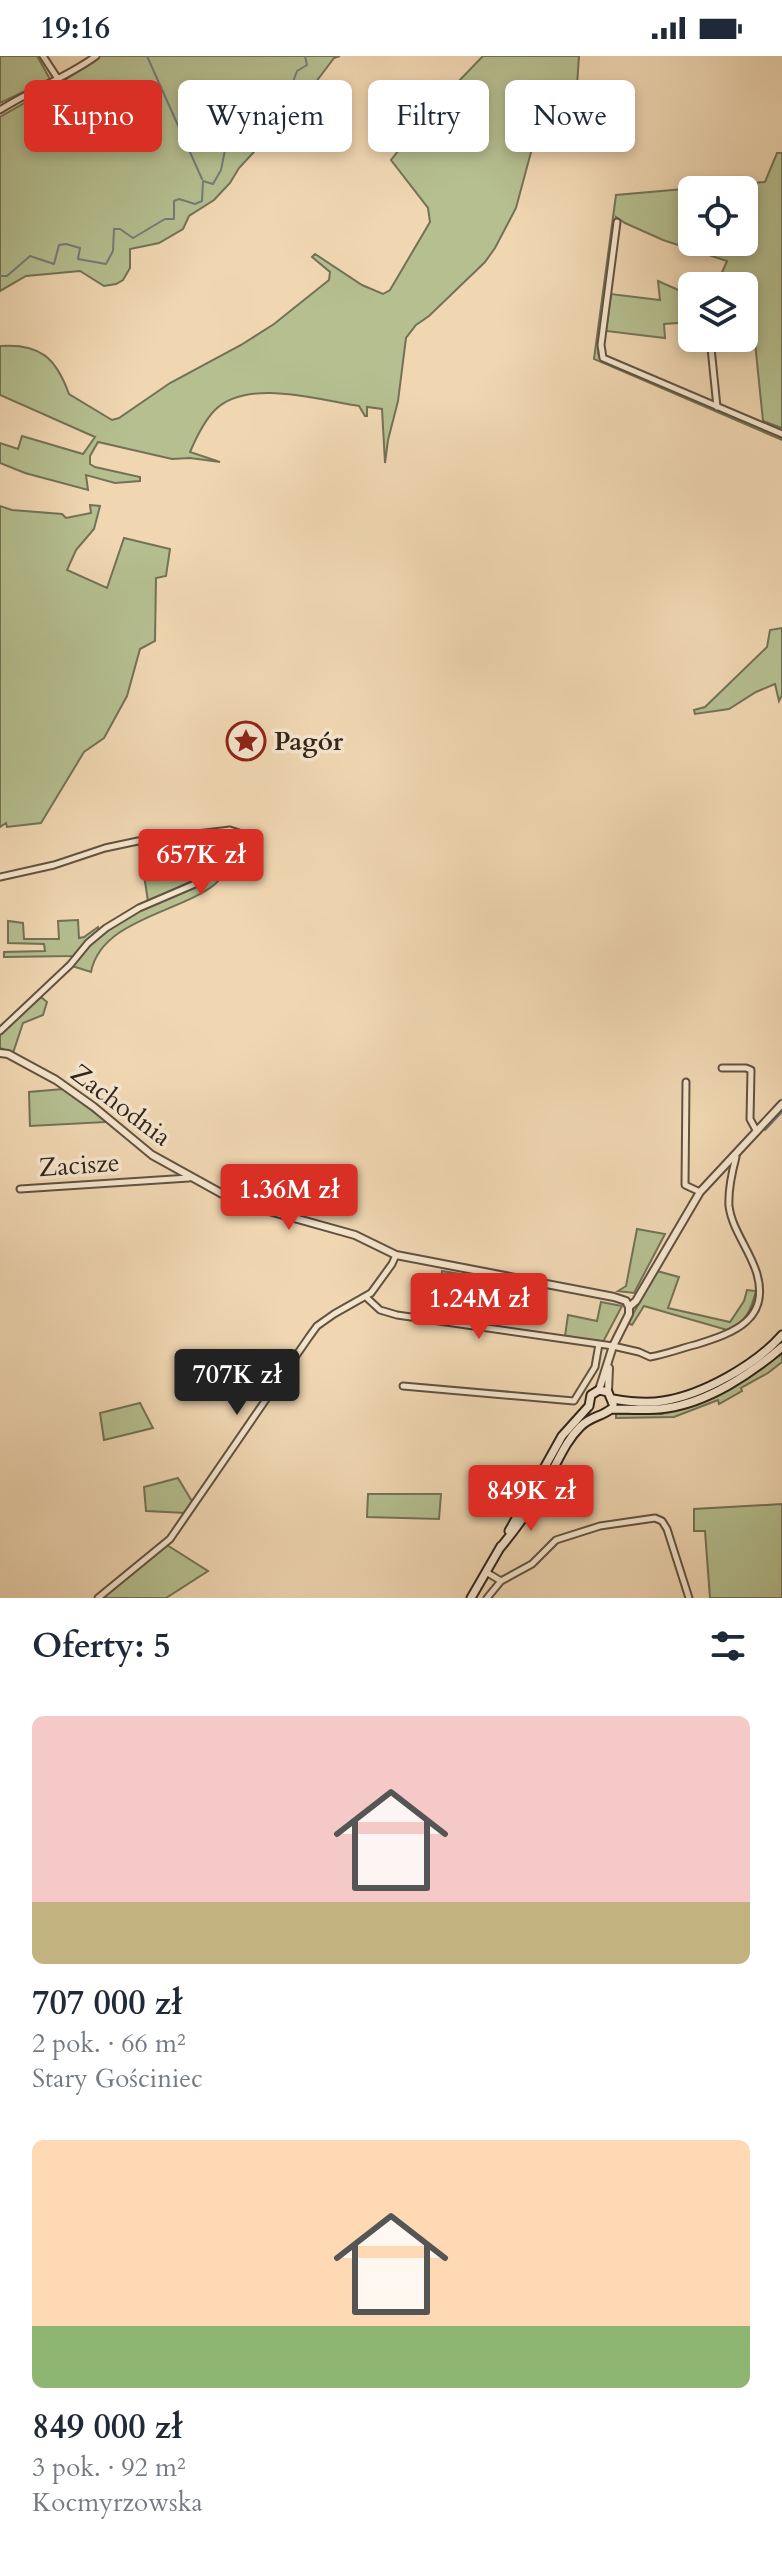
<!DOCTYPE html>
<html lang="pl">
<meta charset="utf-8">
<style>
body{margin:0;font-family:Cardo,serif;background:#f2f2f3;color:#1f2937;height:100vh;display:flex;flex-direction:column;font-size:30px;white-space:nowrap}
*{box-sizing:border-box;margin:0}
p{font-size:26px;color:#747a83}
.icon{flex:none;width:44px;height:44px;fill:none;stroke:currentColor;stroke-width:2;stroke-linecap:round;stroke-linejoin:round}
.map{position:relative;height:1542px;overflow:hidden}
.sheet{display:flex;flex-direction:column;background:#fff;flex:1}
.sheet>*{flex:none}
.banner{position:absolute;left:24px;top:24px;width:734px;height:72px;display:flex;gap:16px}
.tools{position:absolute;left:678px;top:120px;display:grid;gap:16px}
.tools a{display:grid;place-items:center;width:80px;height:80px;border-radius:12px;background:#fff;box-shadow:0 4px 12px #0003;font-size:40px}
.price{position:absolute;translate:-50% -68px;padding:0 18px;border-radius:8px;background:#d93025;color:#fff;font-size:26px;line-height:52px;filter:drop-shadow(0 2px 4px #0008)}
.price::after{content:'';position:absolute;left:50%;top:48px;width:24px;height:18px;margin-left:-12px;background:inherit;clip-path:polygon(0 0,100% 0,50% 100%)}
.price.active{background:#222;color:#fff}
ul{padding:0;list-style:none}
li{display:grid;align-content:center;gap:16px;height:424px;padding:0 32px}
li span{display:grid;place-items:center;height:248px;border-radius:12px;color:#555}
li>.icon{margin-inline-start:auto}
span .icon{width:144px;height:144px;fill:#fffc;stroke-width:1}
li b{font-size:34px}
h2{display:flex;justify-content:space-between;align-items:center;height:96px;padding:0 32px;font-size:34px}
.tag{padding:0 28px;border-radius:12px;background:#fff;box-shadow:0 4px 12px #0003;font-size:28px;line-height:72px}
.tag.active{background:#d93025;color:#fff}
.status{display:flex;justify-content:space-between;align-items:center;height:56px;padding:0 40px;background:#fff;direction:ltr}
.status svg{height:22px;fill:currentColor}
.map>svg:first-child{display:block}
.green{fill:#b5bf90;stroke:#737256;stroke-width:2;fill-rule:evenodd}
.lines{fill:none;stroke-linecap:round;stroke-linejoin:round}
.stream{stroke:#747d79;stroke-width:2}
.minor-casing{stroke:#615241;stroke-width:9}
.tertiary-casing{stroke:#615241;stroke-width:10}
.secondary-casing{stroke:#31251b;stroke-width:11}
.minor{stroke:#f5e5cd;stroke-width:5}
.tertiary{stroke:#f5e5cd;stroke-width:6}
.secondary{stroke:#f5e5cd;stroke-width:7}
.labels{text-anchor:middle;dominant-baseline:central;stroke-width:7;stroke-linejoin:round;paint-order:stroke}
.poi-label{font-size:26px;font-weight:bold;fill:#31251b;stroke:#f5e5cd;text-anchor:start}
.street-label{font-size:26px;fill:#31251b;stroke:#f5e5cd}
</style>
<div class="status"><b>19:16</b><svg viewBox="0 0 49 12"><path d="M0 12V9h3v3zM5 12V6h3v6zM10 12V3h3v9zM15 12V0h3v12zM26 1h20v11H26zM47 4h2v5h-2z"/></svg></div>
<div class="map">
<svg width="782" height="1542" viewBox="0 0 782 1542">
<rect width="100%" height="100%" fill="#f0d7b2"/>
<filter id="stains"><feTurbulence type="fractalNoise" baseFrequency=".0025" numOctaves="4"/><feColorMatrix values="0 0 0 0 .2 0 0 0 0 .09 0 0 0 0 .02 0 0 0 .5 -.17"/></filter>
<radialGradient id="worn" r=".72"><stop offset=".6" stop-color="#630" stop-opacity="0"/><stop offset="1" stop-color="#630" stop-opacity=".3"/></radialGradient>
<path class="green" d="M0 0H37L50 23 0 47Z
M100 0H340L334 2 303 43 239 112 230 127 214 144 189 160 183 173 159 187 130 193V212L123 224 116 228 104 230 80 215 26 220 0 235V61L65 24Z
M483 0H579L576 44 568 47 552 40 545 44 516 152 495 192 485 206 429 260 416 269 406 282 398 345 388 384 385 407 382 353 367 351V360H365L359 350C319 344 247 322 215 354 204 365 196 382 190 396L220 406 190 402 172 403 98 386 90 400V408L95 411 140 421V425L115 427 86 419 88 434 25 417 0 407V387L18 393 22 380 83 398 95 381 0 339V290C40 287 56 302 69 338L112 364 119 362 170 327 241 289 274 268 329 224 330 216 312 201 315 198 362 229 383 238 390 234 430 166 428 152 391 104 430 55Z
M777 97H782V372L763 365 753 267 744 263V230H716L727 205 663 184 625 167 616 161 598 297 600 303 608 307 782 380V384L594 303 616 139 765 126ZM692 134H744V186H692Z
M658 225 692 240V266L664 268 665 282 606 275 611 238 660 244Z
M90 449 100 450 94 473 76 494 67 514 107 532 124 482 170 493 166 520 156 522 155 585 140 593 127 640 104 682 84 696 41 767 7 771 6 767 0 771V450L12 454 62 458 66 462 91 457Z
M782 572V639L779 645 775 628 756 636 729 653 695 658 694 654 705 651 767 591 770 574Z
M208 779 226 785 229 790C204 822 184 830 148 845L139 787Z
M235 797 238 800C231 809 223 822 214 829 178 857 101 864 91 916L72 910 92 886 107 875 139 854 196 830Z
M78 864 79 882 84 881 98 871 99 874 73 900 4 901V896L45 895 44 888 8 887V865L23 867 24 883H59L58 865Z
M41 941 47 946 43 959 23 967 13 997 0 992V977Z
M63 1033 107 1066 30 1070 29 1036Z
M637 1173 665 1178 634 1237 618 1235 626 1230Z
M442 1215 467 1219 456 1264 436 1261Z
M657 1215 679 1221 668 1252 730 1266 744 1245 747 1234 756 1235C751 1254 746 1267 727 1274L644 1250 632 1269 628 1267Z
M601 1246 622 1250 603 1286 565 1280 568 1259 597 1265Z
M782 1298V1306L768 1317 741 1332 742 1335 719 1348 718 1344 674 1361 616 1362V1358H661L693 1350 740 1326Z
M140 1347 153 1372 104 1384 100 1357Z
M178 1422 193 1447 186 1457 146 1455 144 1431Z
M368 1438H441L439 1463 367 1461Z
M782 1448V1542H710L705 1475H694V1453Z
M167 1489 208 1515 166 1542H101Z"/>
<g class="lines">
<path class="stream" d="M147 0 202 123
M0 220H7L30 200 54 208 59 189 66 188 80 192 78 203 106 208 113 195 114 173H120L133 182 165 163H174V145L179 143 195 148 202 145 203 125 213 128 221 114 225 94 245 95 252 81 253 60 258 53 290 34 297 15 307 9 305 0
M765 1074 782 1056"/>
<g class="minor-casing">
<path id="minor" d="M43 0 58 23
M0 54C31 34 66 22 96 0
M617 166 601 289 603 302 782 378
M710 282 717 351
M0 821 54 809 105 792 138 785 230 774 239 777V785L210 816 195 828 139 852 106 872 88 887 70 909 0 975
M722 1012H746L751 1014 750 1063 756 1074
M686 1026 685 1129 700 1136
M20 1133 189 1122
M366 1241 380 1254 397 1259 613 1290 639 1296 650 1301C667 1298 682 1292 698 1288 733 1277 770 1264 757 1218 750 1194 732 1174 729 1150 728 1133 732 1116 736 1101L734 1099
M403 1330 574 1345 595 1311 599 1288
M486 1516 501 1525
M98 1542 170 1483 309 1281 317 1270 334 1258 371 1237 392 1208 396 1199
M487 1542 501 1525 532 1508 556 1484 600 1470 655 1462 662 1465 667 1473 689 1542"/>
</g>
<g class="tertiary-casing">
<path id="tertiary" d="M0 997 8 998 56 1024 94 1051 152 1099 237 1146 355 1179 396 1199 614 1241 626 1245 629 1251
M599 1334 613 1290 629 1258V1251L636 1245 700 1136 782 1048
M608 1336 609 1312"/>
</g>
<g class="secondary-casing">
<path id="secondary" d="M613 1343C630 1346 646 1348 663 1345 702 1339 756 1309 782 1279
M589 1350 591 1339 599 1334 608 1336 613 1348
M509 1475 562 1380 589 1350
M500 1492C519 1469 536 1445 550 1419 559 1403 566 1385 580 1371 591 1360 601 1361 611 1353 630 1353 648 1355 667 1352 708 1346 751 1318 782 1291
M471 1542 501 1490"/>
</g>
<use href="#minor" class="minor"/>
<use href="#tertiary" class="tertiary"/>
<use href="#secondary" class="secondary"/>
</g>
<defs>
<g id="sight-ring" transform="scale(2)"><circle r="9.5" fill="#f5e5cd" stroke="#8f2418" stroke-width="1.5"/><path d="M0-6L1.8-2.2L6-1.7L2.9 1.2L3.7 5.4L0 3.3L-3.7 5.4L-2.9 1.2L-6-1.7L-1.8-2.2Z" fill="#8f2418"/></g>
</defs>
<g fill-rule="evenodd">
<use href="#sight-ring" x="246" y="685"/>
</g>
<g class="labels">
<g class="poi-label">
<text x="274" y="685">Pagór</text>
</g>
<g class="street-label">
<text transform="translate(121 1049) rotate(37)">Zachodnia</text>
<text transform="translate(79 1109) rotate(-4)">Zacisze</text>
</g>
</g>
<rect width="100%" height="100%" filter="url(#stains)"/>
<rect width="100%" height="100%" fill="url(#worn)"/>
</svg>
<div class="tools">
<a><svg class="icon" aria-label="locate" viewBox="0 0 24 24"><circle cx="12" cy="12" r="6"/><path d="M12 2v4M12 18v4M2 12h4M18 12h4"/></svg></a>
<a><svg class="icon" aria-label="layers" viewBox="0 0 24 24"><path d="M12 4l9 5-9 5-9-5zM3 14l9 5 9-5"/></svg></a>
</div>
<b class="price" style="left:201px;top:841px">657K zł</b>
<b class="price" style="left:289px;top:1176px">1.36M zł</b>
<b class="price" style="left:479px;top:1285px">1.24M zł</b>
<b class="price active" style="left:237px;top:1361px">707K zł</b>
<b class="price" style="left:531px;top:1477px">849K zł</b>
<div class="banner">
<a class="tag active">Kupno</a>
<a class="tag">Wynajem</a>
<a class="tag">Filtry</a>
<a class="tag">Nowe</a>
</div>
</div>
<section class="sheet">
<h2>Oferty: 5<svg class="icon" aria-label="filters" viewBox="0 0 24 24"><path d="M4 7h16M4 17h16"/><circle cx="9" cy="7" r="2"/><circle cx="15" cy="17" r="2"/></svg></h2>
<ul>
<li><span style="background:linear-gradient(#f6c9c9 75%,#c2b280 0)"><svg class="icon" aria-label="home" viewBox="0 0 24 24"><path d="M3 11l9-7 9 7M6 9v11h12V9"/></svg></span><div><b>707 000 zł</b><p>2 pok. · 66 m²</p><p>Stary Gościniec</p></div></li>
<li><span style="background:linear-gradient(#ffd9b3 75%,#8fb573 0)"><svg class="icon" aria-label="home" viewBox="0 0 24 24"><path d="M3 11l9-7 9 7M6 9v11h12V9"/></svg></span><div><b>849 000 zł</b><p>3 pok. · 92 m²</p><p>Kocmyrzowska</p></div></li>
</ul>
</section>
